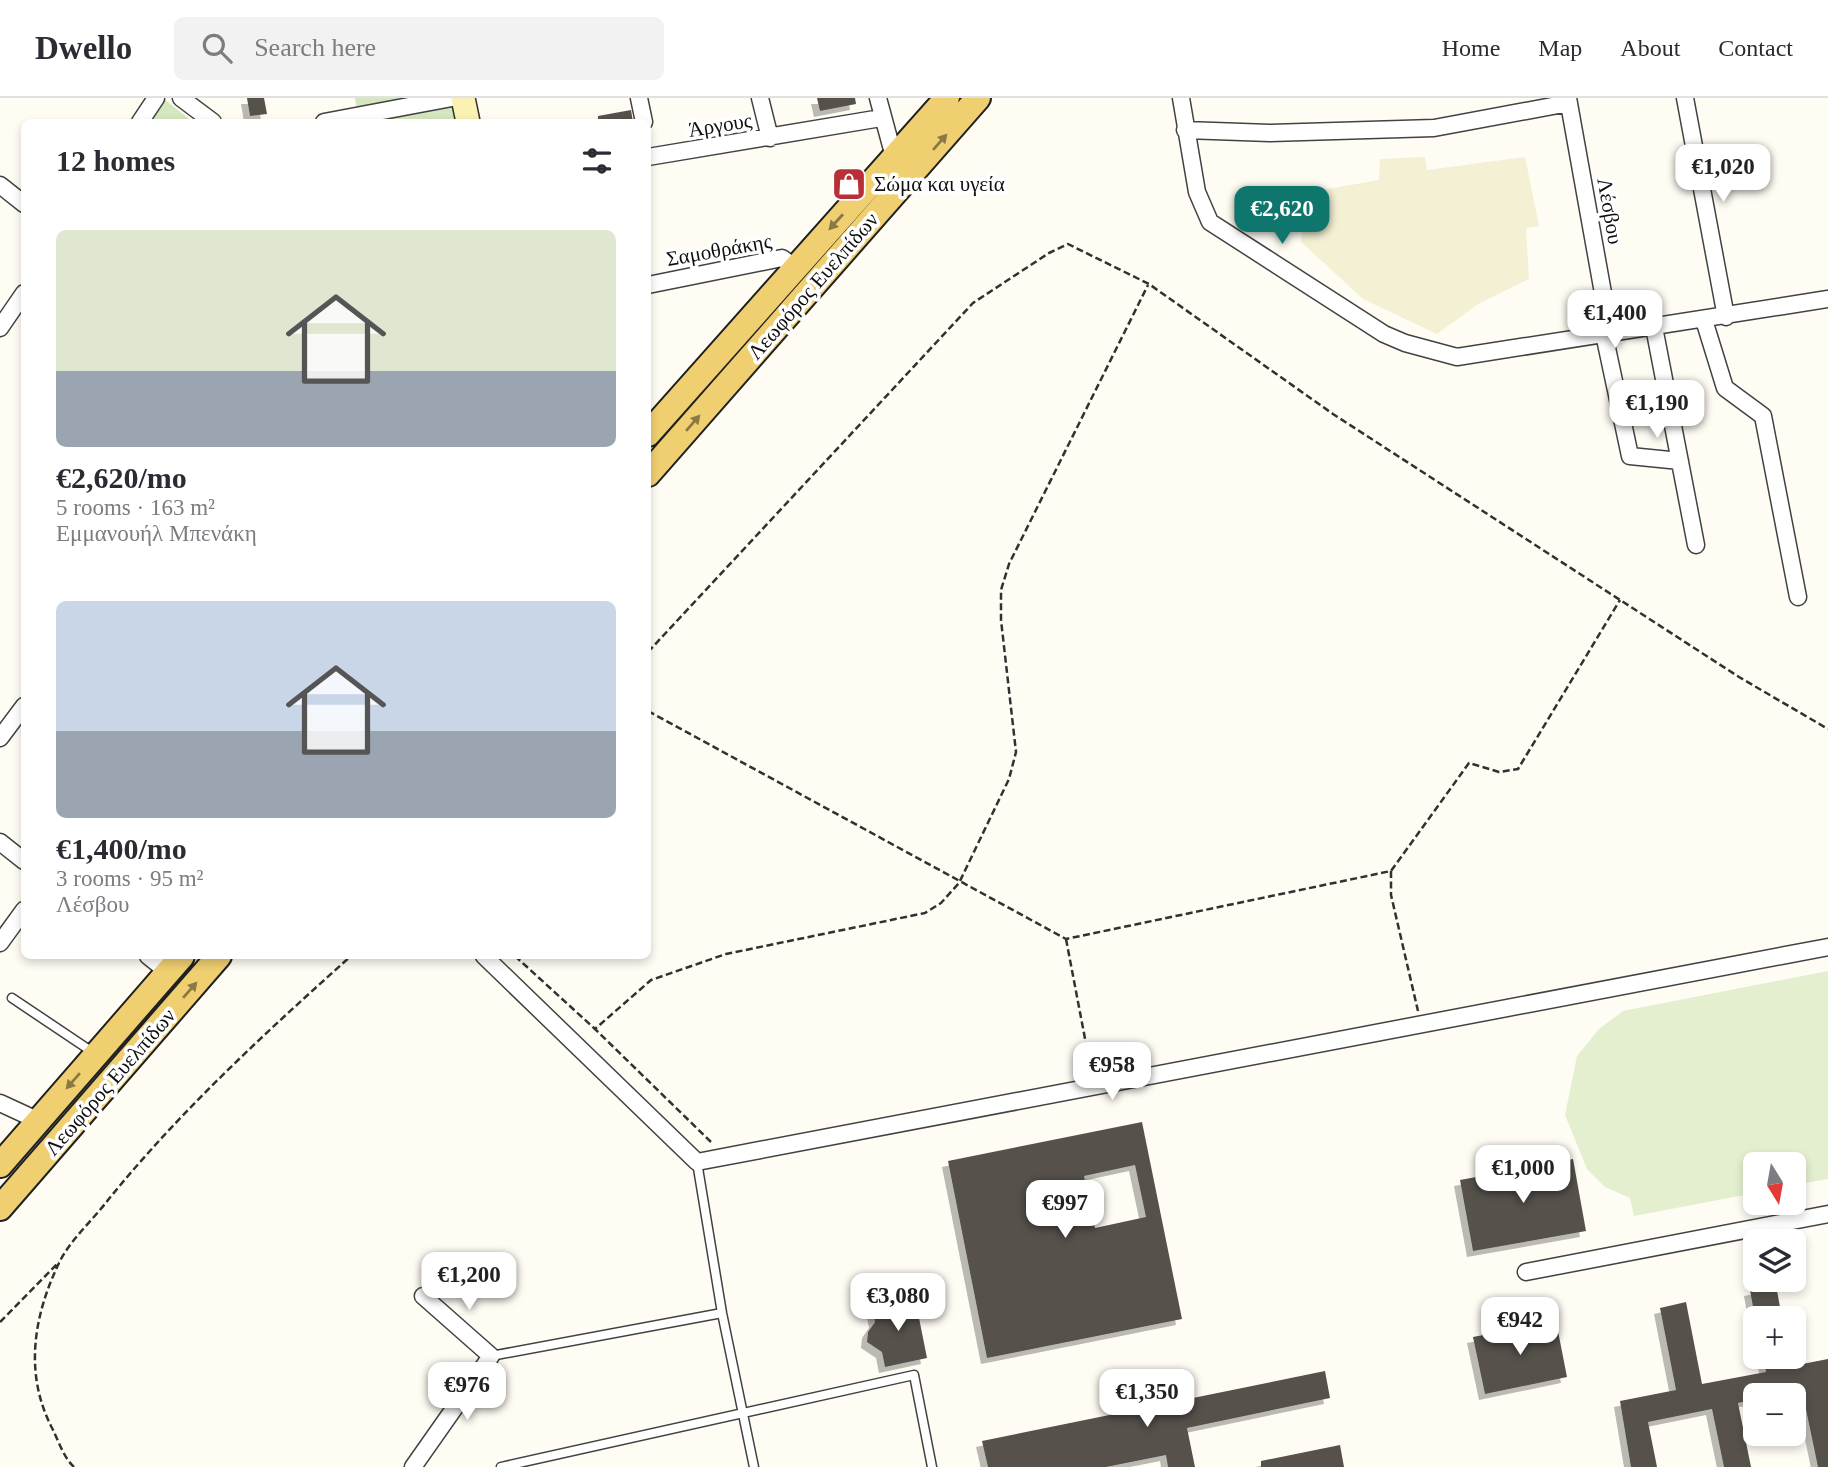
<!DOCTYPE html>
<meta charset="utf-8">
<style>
body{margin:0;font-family:Georgia,serif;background:#f2f2f3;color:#2b2b33;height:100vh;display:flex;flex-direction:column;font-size:26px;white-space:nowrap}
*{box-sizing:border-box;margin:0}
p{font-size:23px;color:#7c7c81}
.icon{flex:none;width:38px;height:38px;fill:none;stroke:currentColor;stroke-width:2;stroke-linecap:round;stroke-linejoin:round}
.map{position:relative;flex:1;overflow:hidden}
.details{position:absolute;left:21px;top:21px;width:630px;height:840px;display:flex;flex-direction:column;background:#fff;border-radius:10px;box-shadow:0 4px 10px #0003}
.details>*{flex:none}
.needle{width:46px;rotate:169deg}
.tools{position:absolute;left:1743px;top:1054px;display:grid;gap:14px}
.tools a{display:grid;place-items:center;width:63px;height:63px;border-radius:10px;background:#fff;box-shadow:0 4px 10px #0003;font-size:35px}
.price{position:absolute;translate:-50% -60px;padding:0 16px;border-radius:14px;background:#fff;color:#222;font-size:23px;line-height:46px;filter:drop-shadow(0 2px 4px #0008)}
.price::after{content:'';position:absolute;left:50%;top:42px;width:21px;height:16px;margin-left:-10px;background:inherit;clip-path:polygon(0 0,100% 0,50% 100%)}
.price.selected{background:#0f766e;color:#fff}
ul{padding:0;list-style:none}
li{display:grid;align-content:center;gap:14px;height:371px;padding:0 35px}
li span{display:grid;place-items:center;height:217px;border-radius:10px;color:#555}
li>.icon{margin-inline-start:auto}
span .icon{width:126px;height:126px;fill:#fffc;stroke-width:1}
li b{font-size:30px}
h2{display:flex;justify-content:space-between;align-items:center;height:84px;padding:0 35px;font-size:30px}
header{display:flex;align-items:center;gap:42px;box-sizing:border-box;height:98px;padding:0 35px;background:#fff;border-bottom:2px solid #e1e1e2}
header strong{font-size:33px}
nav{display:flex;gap:38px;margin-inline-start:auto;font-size:24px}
.search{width:490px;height:63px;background:#f2f2f3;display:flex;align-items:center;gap:18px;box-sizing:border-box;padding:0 24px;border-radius:10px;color:#7c7c81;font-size:26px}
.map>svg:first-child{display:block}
.farmland{fill:#f3f0d4}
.green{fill:#d4e7be}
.pitch{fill:#e4efcf}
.building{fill:#57514c;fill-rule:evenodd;filter:url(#shadow)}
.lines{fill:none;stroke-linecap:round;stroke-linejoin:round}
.lane-casing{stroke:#424242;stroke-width:11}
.street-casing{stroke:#424242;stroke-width:19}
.secondary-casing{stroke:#313131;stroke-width:26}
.primary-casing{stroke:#202020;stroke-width:28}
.path{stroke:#313131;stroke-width:2.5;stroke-dasharray:7 3.5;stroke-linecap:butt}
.lane{stroke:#fff;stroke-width:8}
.street{stroke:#fff;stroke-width:16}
.secondary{stroke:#faf1b2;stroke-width:23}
.primary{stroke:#f0cf71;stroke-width:24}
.oneway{fill:#8b7945}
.labels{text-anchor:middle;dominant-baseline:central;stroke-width:7;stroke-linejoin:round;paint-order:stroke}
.street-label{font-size:21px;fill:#0f0f0f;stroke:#fff}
.poi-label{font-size:21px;fill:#0f0f0f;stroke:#fff;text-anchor:start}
</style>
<header>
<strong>Dwello</strong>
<div class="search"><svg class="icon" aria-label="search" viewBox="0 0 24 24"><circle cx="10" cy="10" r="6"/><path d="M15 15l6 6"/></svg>Search here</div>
<nav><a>Home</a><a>Map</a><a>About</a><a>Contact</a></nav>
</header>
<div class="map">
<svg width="1828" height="1369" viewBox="0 0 1828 1369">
<defs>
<filter id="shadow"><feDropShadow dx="-6" dy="6" stdDeviation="0" flood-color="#0004"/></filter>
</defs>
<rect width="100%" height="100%" fill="#fefcf3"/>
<path class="farmland" d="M1425 59 1427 72 1525 59 1539 128 1526 130 1529 181 1478 206 1437 236 1363 201 1301 144 1305 95 1379 82 1380 61Z"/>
<path class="green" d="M163 0 193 24H148Z
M355 0H456L460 24H359Z"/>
<path class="pitch" d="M1828 873V1081L1794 1087V1066H1755V1095L1634 1118 1630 1100 1605 1089 1587 1071 1565 1017 1577 958 1599 931 1623 913Z"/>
<path class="building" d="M247 0H264L267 16 250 18Z
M817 0H855L856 6 820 13Z
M631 12 633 24H598V18Z
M1142 1024 1182 1221 987 1260 948 1063ZM1135 1067 1146 1119 1095 1130 1084 1078Z
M1573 1061 1586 1133 1473 1153 1460 1082Z
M1776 1187 1782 1220H1755L1750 1192Z
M915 1200 927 1260 885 1269 882 1254 867 1244 868 1234 875 1224 872 1208Z
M1686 1204 1702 1286 1766 1274 1763 1258H1790L1792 1268 1828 1261V1369H1818L1802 1292 1755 1297V1301L1738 1305 1751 1369H1724L1712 1311 1648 1324 1657 1369H1631L1620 1303 1676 1292 1660 1210Z
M1556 1223 1567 1279 1485 1296 1473 1239Z
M1325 1273 1330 1300 1187 1330 1195 1369H1168L1166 1357 1106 1369H988L982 1343Z
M1340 1347 1344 1369H1261V1363Z"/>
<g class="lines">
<g class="lane-casing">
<path id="lane" d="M12 900 94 955
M697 1064 722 1215 754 1369
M491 1258 722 1215
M501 1369 914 1277 932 1369"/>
</g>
<g class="street-casing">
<path id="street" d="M181 0 213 24
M639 0 644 24
M760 0 770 40
M878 0 894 59
M1181 0 1197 94 1210 124 1384 236 1405 245 1457 259 1828 201
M1568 0 1610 234
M1685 0 1726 219
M140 24 156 0
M324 24 452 0
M1185 32 1270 35 1434 30 1569 5
M648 59 881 20
M0 87 24 106
M648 187 782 160 796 170
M1704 222 1725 290 1763 318 1798 499
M1654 229 1696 447
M0 230 24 195
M1604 236 1630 358 1680 363
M0 640 24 608
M0 744 24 763
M0 845 24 812
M148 858 168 874
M484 858 697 1064 1828 849
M0 1005 39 1023
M1526 1174 1828 1116
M413 1369 491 1258 423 1198"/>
</g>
<g class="secondary-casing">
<path id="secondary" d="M463 0 468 24"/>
</g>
<g class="primary-casing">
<path id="primary" d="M648 336 947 0
M648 376 978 0
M0 1067 182 858
M0 1110 219 858"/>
</g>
<path class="path" d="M648 554 973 205 1049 155 1068 146 1149 186 1333 316 1739 579 1828 631
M648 613 1066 841 1391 773 1469 665 1499 674 1518 671 1620 502
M1391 773V797L1418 913
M1066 841 1091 972
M515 858 595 931
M711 1044 595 931 651 882 726 856 925 815 941 805 959 785 1009 681 1016 654 1001 522V492L1009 466 1148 187
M0 1224 59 1164
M74 1369C63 1359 58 1341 51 1328 24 1274 34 1217 59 1165 70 1142 93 1122 108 1102 181 1012 265 935 351 858"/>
<use href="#lane" class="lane"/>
<use href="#street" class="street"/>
<use href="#secondary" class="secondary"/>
<use href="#primary" class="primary"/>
</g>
<defs><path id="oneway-solid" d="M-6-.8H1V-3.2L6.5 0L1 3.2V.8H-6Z" transform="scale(1.75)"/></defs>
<g class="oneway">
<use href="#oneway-solid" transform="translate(940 44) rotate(-49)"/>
<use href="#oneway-solid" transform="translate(836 124) rotate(132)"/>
<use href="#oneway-solid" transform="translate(693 325) rotate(-49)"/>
<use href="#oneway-solid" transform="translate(190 892) rotate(-49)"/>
<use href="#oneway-solid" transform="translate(73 983) rotate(131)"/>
</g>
<defs>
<g id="shop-square" transform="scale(1.75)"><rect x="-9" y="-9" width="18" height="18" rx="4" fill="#b72f37" stroke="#fff"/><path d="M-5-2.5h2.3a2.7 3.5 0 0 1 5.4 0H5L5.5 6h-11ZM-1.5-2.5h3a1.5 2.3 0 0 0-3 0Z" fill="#fff"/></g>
</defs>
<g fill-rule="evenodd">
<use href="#shop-square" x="849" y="86"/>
</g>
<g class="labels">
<g class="street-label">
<text transform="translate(720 27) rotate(-9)">Άργους</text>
<text transform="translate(1610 113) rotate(80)">Λέσβου</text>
<text transform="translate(719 152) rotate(-10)">Σαμοθράκης</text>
<text transform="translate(813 188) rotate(-49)">Λεωφόρος Ευελπίδων</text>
<text transform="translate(110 984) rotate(-49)">Λεωφόρος Ευελπίδων</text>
</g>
<g class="poi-label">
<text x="874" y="86">Σώμα και υγεία</text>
</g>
</g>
</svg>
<div class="tools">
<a><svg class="needle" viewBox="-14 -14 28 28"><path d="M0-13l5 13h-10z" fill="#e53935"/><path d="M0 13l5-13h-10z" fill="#7c7c81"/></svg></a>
<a><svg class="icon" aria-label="layers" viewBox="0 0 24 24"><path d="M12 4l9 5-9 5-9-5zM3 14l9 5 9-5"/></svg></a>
<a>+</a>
<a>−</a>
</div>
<b class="price" style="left:1723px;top:106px">€1,020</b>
<b class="price selected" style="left:1282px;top:148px">€2,620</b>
<b class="price" style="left:1615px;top:252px">€1,400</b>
<b class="price" style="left:1657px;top:342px">€1,190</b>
<b class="price" style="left:1112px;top:1004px">€958</b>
<b class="price" style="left:1523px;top:1107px">€1,000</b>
<b class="price" style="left:1065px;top:1142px">€997</b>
<b class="price" style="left:469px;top:1214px">€1,200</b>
<b class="price" style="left:898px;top:1235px">€3,080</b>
<b class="price" style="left:1520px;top:1259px">€942</b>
<b class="price" style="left:467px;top:1324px">€976</b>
<b class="price" style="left:1147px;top:1331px">€1,350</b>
<section class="details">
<h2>12 homes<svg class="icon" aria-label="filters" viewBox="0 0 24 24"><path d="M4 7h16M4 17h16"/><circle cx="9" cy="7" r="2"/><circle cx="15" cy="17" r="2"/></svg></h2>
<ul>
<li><span style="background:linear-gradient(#dfe7d0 65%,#9aa5b1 0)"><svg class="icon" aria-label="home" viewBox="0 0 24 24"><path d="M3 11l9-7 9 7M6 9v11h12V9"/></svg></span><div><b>€2,620/mo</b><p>5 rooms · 163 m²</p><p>Εμμανουήλ Μπενάκη</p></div></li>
<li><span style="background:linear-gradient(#c9d6e8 60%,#9aa5b1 0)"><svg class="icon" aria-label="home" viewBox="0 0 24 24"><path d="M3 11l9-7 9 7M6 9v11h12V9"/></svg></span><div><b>€1,400/mo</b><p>3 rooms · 95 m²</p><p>Λέσβου</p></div></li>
</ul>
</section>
</div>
